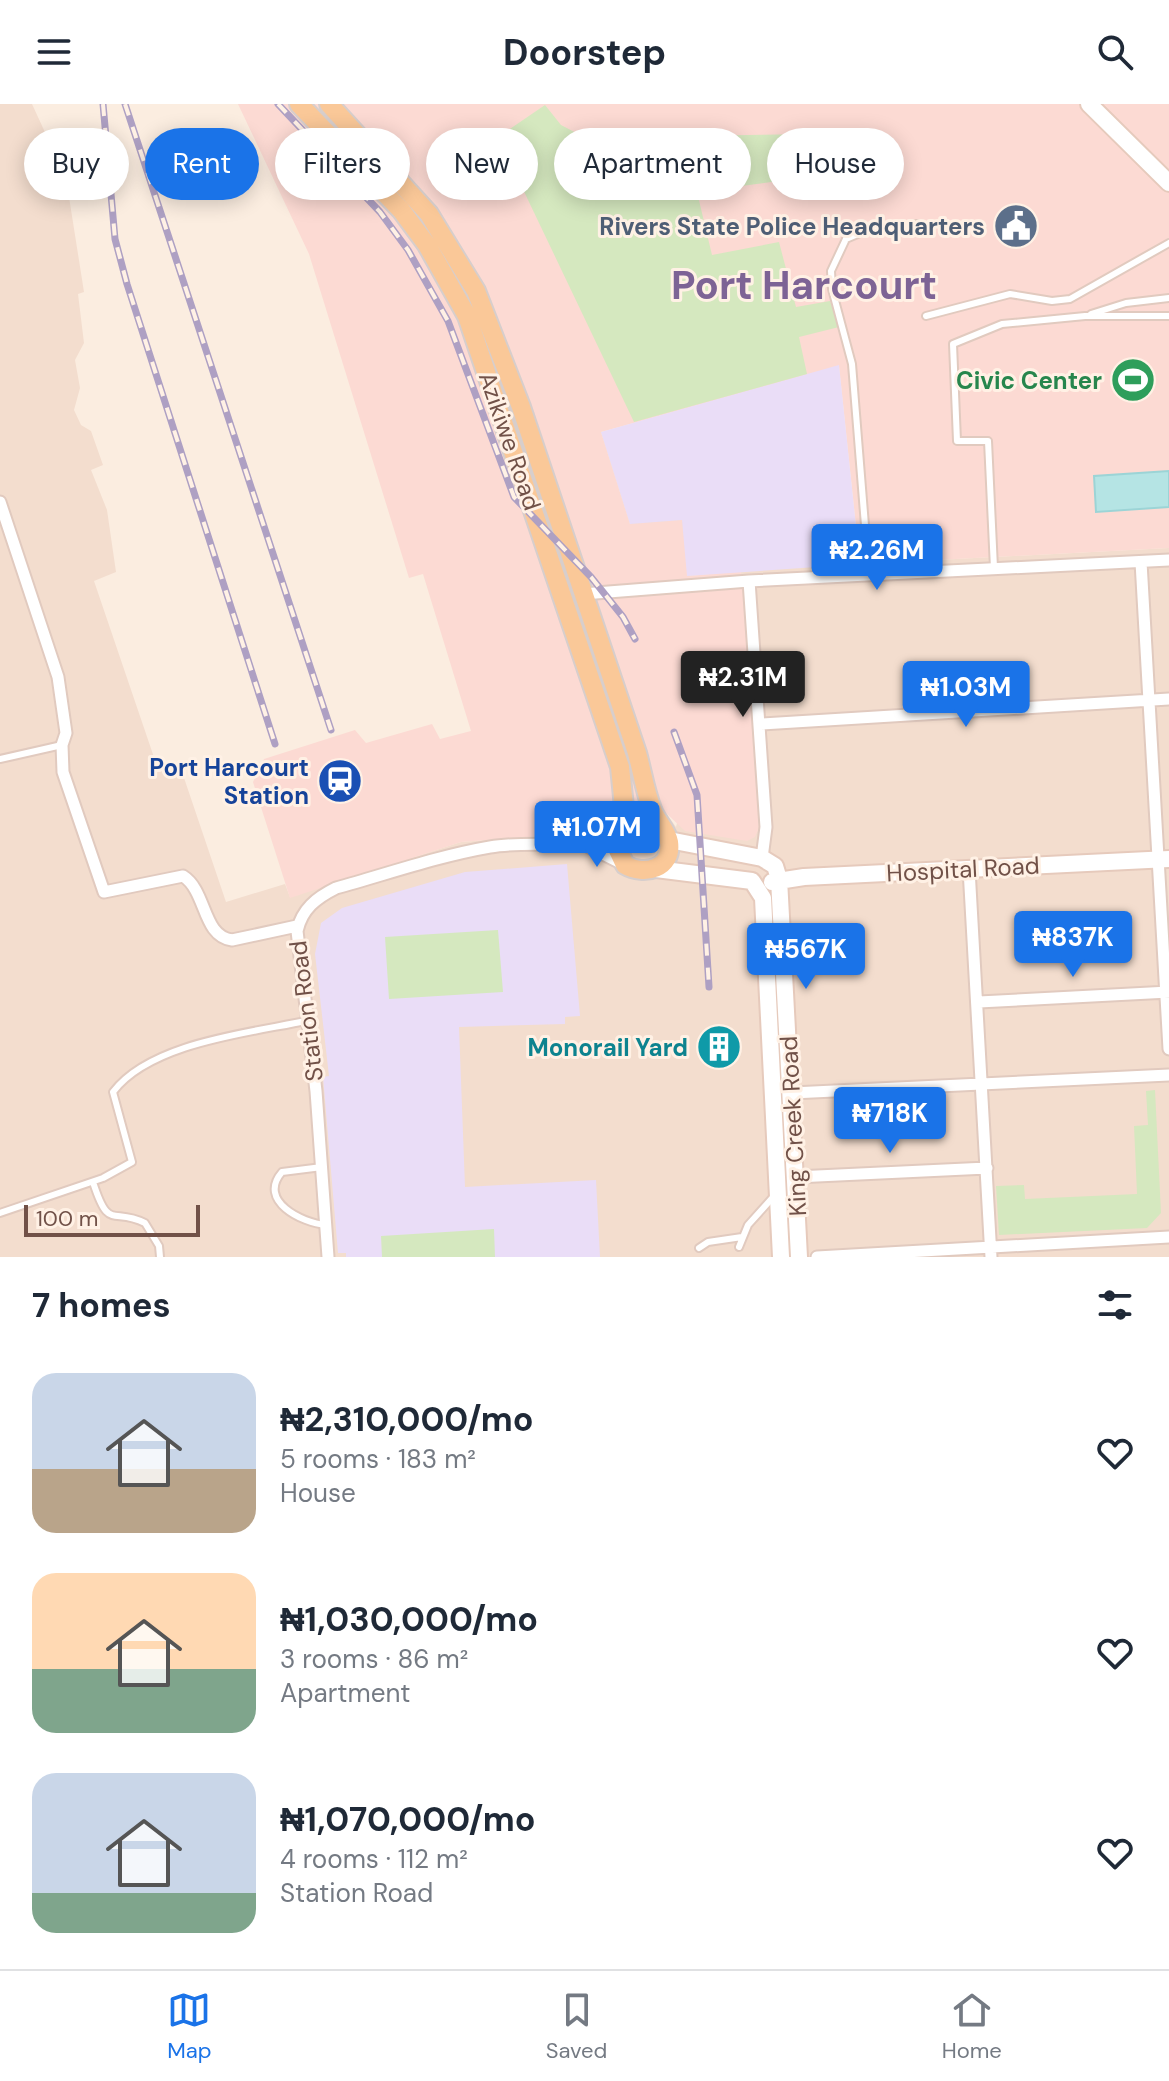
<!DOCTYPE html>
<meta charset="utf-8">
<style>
body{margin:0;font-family:"DM Sans",sans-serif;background:#f6f6f7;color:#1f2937;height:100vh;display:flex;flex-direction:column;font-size:30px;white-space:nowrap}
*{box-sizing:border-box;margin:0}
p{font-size:26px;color:#747a83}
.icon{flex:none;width:44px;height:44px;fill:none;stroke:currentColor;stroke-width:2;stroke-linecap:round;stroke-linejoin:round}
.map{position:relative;height:1153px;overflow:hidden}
.drawer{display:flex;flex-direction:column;background:#fff;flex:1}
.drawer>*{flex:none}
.guide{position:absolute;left:24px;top:24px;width:1122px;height:72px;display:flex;gap:16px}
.scale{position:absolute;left:24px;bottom:20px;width:176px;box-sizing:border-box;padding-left:8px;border:4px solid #715148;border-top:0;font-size:22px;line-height:28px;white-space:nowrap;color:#715148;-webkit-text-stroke:6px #fff1e5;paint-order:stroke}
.price{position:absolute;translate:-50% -68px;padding:0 18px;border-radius:8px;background:#1a73e8;color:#fff;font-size:26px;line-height:52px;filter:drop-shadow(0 2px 4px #0008)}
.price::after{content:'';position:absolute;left:50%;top:48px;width:24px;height:18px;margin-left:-12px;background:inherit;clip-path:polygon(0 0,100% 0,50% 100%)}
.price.current{background:#222;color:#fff}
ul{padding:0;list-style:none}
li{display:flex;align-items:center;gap:24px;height:200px;padding:0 32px}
li span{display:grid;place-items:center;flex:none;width:224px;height:160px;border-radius:24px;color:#555}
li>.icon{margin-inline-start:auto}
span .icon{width:96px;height:96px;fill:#fffc;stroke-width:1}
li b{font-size:34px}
h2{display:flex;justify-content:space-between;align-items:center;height:96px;padding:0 32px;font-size:34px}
.chip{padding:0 28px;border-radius:36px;background:#fff;box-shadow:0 4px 20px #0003;font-size:28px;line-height:72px}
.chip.current{background:#1a73e8;color:#fff}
header{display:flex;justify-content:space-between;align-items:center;height:104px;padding:0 32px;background:#fff;font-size:36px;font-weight:700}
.tabs{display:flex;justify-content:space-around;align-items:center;height:112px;border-top:2px solid #e0e1e3;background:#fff;font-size:22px;color:#747a83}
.tabs a{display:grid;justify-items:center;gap:4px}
.tabs .current{color:#1a73e8}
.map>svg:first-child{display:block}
.residential{fill:#f3ddce}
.commercial{fill:#fcdad3}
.education{fill:#eaddf7}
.green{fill:#d5e8bf}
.water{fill:#b5e4e4;stroke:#9cd4d6;stroke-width:2}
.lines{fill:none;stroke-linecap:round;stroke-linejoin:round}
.lane-casing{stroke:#e1cabf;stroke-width:10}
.street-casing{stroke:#e1cabf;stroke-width:15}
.secondary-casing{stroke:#e6cabc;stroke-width:20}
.primary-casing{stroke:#d7cecc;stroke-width:22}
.lane{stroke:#fff;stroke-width:6}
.street{stroke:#fff;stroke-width:11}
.secondary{stroke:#fff;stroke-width:16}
.primary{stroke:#fac898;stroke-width:18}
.rail-casing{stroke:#aea0c3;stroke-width:7}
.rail{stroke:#fff1e5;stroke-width:4;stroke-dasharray:12;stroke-linecap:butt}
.labels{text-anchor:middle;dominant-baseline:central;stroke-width:6;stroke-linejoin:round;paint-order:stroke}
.service-label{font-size:24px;font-weight:bold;fill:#4e5e75;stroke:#fff1e5;text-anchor:end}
.leisure-label{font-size:24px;font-weight:bold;fill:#27864d;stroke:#fff1e5;text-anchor:end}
.street-label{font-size:24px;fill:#715148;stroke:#fff1e5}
.transit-label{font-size:24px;font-weight:bold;fill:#164399;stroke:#fff1e5;text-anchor:end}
.culture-label{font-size:24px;font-weight:bold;fill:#0d838f;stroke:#fff1e5;text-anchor:end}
.town-label{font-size:40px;font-weight:bold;fill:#7d6395;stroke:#fff1e5}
</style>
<header><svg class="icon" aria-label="menu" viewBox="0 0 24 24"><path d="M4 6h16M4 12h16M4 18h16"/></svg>Doorstep<svg class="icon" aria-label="search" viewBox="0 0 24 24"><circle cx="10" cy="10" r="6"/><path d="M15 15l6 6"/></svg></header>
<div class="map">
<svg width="1169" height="1153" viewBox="0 0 1169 1153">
<rect width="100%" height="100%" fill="#fbede0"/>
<path class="residential" d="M0 0H32L66 74 84 188 78 190 84 239 75 256 80 284 74 306 81 321 91 327 103 361 91 366 107 406 116 468 94 477 159 668 180 662 226 798 285 780 290 793 461 738 580 729 608 716 643 708 666 709 676 723 741 467 687 472 630 420 601 328 860 460 1169 444V1153H0Z"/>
<path class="commercial" d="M238 0H1169V444L860 460 839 262 601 328 630 420 682 416 688 472 741 467 754 606 759 724 755 733 747 737 685 727 666 709 643 708 608 716 580 729 461 738 290 794 253 678 264 655 355 626 366 639 432 620 440 635 471 627 423 470 409 474 309 150Z"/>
<path class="education" d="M839 261 860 460 687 472 682 416 630 420 601 328Z
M567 760 580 912 565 913V920L459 923 465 1083 596 1076 600 1153H346V1149H338L323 973 329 972 315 850 321 819 342 804 465 768Z"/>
<path class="green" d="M545 1 561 21 607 45 628 84 688 75 683 32 814 30 824 71 697 88 712 151 779 138 796 203 830 197 839 223 799 233 807 270 634 318 498 33Z
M498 826 503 888 389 895 385 833Z
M1155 986 1161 1109 1147 1124 999 1131 996 1082 1024 1081 1025 1095 1137 1090 1134 1022 1148 1021 1146 987Z
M494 1125 495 1153H382L381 1132Z"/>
<path class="water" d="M1169 367V403L1096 408 1094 372Z"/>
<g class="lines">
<g class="lane-casing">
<path id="lane" d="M1091 210 1126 199 1169 194
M926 212 1010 190 1052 197 1070 195 1169 139
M994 464 988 337H957L953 240 1002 220 1085 212H1169
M869 471 852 260 832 185 831 167 846 135 865 127 917 120
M0 655 62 641
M322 1063 282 1068C257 1097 302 1119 326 1121
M93 1078C109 1128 112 1103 145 1119L159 1142 160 1153
M0 1109 103 1074 132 1058 113 988C150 939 248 929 306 917
M739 1143 748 1121 774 1092
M699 1144 708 1138 742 1133"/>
</g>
<g class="street-casing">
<path id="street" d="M0 398 58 573 66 629 62 641 63 668 104 788 183 772C207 787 202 832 232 836L297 822
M1141 458 1169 945
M749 477 766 723 762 754
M583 490 749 477 1169 456
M761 620 1169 595
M589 743 623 760
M969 765 991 1153
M979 898 1169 888
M792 989 1169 971
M796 1073 987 1064
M328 1153 316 987 297 827C302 805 316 794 336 784 387 770 438 752 490 743 535 735 582 749 622 727
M817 1153 1169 1133"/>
</g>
<g class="secondary-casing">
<path id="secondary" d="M1089 0 1169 79
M669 736 762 754 775 762 779 775 799 1153
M656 765 752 777 763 794 781 1153
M772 778 804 773 1169 755"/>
</g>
<g class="primary-casing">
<path id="primary" d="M299 0 401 106 427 141 467 212 620 663 626 723
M329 0 429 110 476 187 521 303 637 649C642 667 645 687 652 705 656 717 667 726 669 738 673 765 644 772 625 761L617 744 622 727 641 716 658 721"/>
</g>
<use href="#lane" class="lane"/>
<use href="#street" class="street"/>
<use href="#secondary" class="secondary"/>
<use href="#primary" class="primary"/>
<g class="rail-casing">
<path id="rail" d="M103 0 115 135 127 180 275 640
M125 0 331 626
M278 0 380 108 408 146 448 217 514 393 591 473 623 513 635 535
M674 628 697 691 709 883"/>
</g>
<use href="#rail" class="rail"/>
</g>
<defs>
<g id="civic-disc" transform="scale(2.3)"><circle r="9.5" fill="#5c6f8a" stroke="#fff1e5"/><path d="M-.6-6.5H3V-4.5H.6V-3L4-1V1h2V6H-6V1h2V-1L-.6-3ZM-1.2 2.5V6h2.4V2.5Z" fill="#fff"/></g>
<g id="stadium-disc" transform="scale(2.3)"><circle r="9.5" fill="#2e9e5b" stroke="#fff1e5"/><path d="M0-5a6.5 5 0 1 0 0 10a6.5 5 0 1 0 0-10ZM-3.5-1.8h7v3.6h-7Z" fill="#fff"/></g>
<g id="station-disc" transform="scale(2.3)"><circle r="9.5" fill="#1a4fb4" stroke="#fff1e5"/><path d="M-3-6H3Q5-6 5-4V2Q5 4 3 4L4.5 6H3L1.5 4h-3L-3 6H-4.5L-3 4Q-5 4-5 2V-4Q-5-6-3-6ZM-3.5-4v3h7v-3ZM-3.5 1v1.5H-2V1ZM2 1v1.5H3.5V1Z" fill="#fff"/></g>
<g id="building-disc" transform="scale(2.3)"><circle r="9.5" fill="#0f9aa8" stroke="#fff1e5"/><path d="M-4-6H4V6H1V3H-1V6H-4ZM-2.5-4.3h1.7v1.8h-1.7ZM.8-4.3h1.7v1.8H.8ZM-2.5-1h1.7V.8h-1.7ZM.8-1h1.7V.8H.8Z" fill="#fff"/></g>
</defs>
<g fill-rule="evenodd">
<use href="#civic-disc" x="1016" y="122"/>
<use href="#stadium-disc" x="1133" y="276"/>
<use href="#station-disc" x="340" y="677"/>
<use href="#building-disc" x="719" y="943"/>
</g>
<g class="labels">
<g class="service-label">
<text x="985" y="122">Rivers State Police Headquarters</text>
</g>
<g class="leisure-label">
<text x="1102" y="276">Civic Center</text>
</g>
<g class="street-label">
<text transform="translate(510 337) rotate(71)">Azikiwe Road</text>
<text transform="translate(963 765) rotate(-3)">Hospital Road</text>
<text transform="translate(306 907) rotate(-97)">Station Road</text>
<text transform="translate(793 1022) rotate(-93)">King Creek Road</text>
</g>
<g class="transit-label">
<text x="309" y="663">Port Harcourt<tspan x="309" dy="28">Station</tspan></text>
</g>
<g class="culture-label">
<text x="688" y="943">Monorail Yard</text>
</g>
<g class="town-label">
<text x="804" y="181">Port Harcourt</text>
</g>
</g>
</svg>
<div class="scale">100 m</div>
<b class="price" style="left:877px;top:488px">₦2.26M</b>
<b class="price current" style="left:743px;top:615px">₦2.31M</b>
<b class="price" style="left:966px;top:625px">₦1.03M</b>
<b class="price" style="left:597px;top:765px">₦1.07M</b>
<b class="price" style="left:1073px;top:875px">₦837K</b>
<b class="price" style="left:806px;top:887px">₦567K</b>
<b class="price" style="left:890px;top:1051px">₦718K</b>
<div class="guide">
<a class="chip">Buy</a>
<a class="chip current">Rent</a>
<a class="chip">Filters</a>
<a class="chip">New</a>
<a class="chip">Apartment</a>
<a class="chip">House</a>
</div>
</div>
<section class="drawer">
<h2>7 homes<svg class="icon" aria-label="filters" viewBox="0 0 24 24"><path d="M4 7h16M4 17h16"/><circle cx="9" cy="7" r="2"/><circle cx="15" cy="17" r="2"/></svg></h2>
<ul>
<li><span style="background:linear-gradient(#c9d6e8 60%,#b9a48a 0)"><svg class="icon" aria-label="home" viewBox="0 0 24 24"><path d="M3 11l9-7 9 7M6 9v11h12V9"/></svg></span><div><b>₦2,310,000/mo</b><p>5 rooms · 183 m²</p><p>House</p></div><svg class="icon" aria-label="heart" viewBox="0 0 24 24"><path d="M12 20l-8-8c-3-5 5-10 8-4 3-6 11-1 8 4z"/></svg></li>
<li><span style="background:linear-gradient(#ffd9b3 60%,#7fa58c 0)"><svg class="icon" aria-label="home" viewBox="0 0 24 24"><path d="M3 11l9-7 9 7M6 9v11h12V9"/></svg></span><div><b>₦1,030,000/mo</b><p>3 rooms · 86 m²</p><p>Apartment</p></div><svg class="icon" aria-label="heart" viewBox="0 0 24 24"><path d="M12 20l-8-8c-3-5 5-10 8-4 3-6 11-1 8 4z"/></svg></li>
<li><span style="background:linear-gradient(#c9d6e8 75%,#7fa58c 0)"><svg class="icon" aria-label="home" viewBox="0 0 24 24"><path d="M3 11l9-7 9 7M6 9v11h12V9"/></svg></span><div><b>₦1,070,000/mo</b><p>4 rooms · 112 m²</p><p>Station Road</p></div><svg class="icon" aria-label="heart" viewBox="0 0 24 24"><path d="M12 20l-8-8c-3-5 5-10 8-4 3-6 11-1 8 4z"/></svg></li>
</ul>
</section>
<nav class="tabs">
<a class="current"><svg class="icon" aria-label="map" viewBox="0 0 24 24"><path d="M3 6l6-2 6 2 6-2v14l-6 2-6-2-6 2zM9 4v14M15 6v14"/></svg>Map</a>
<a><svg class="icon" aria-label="saved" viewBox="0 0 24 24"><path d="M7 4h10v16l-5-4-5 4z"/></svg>Saved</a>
<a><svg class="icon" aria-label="home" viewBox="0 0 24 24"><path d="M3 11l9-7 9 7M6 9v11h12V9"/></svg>Home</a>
</nav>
